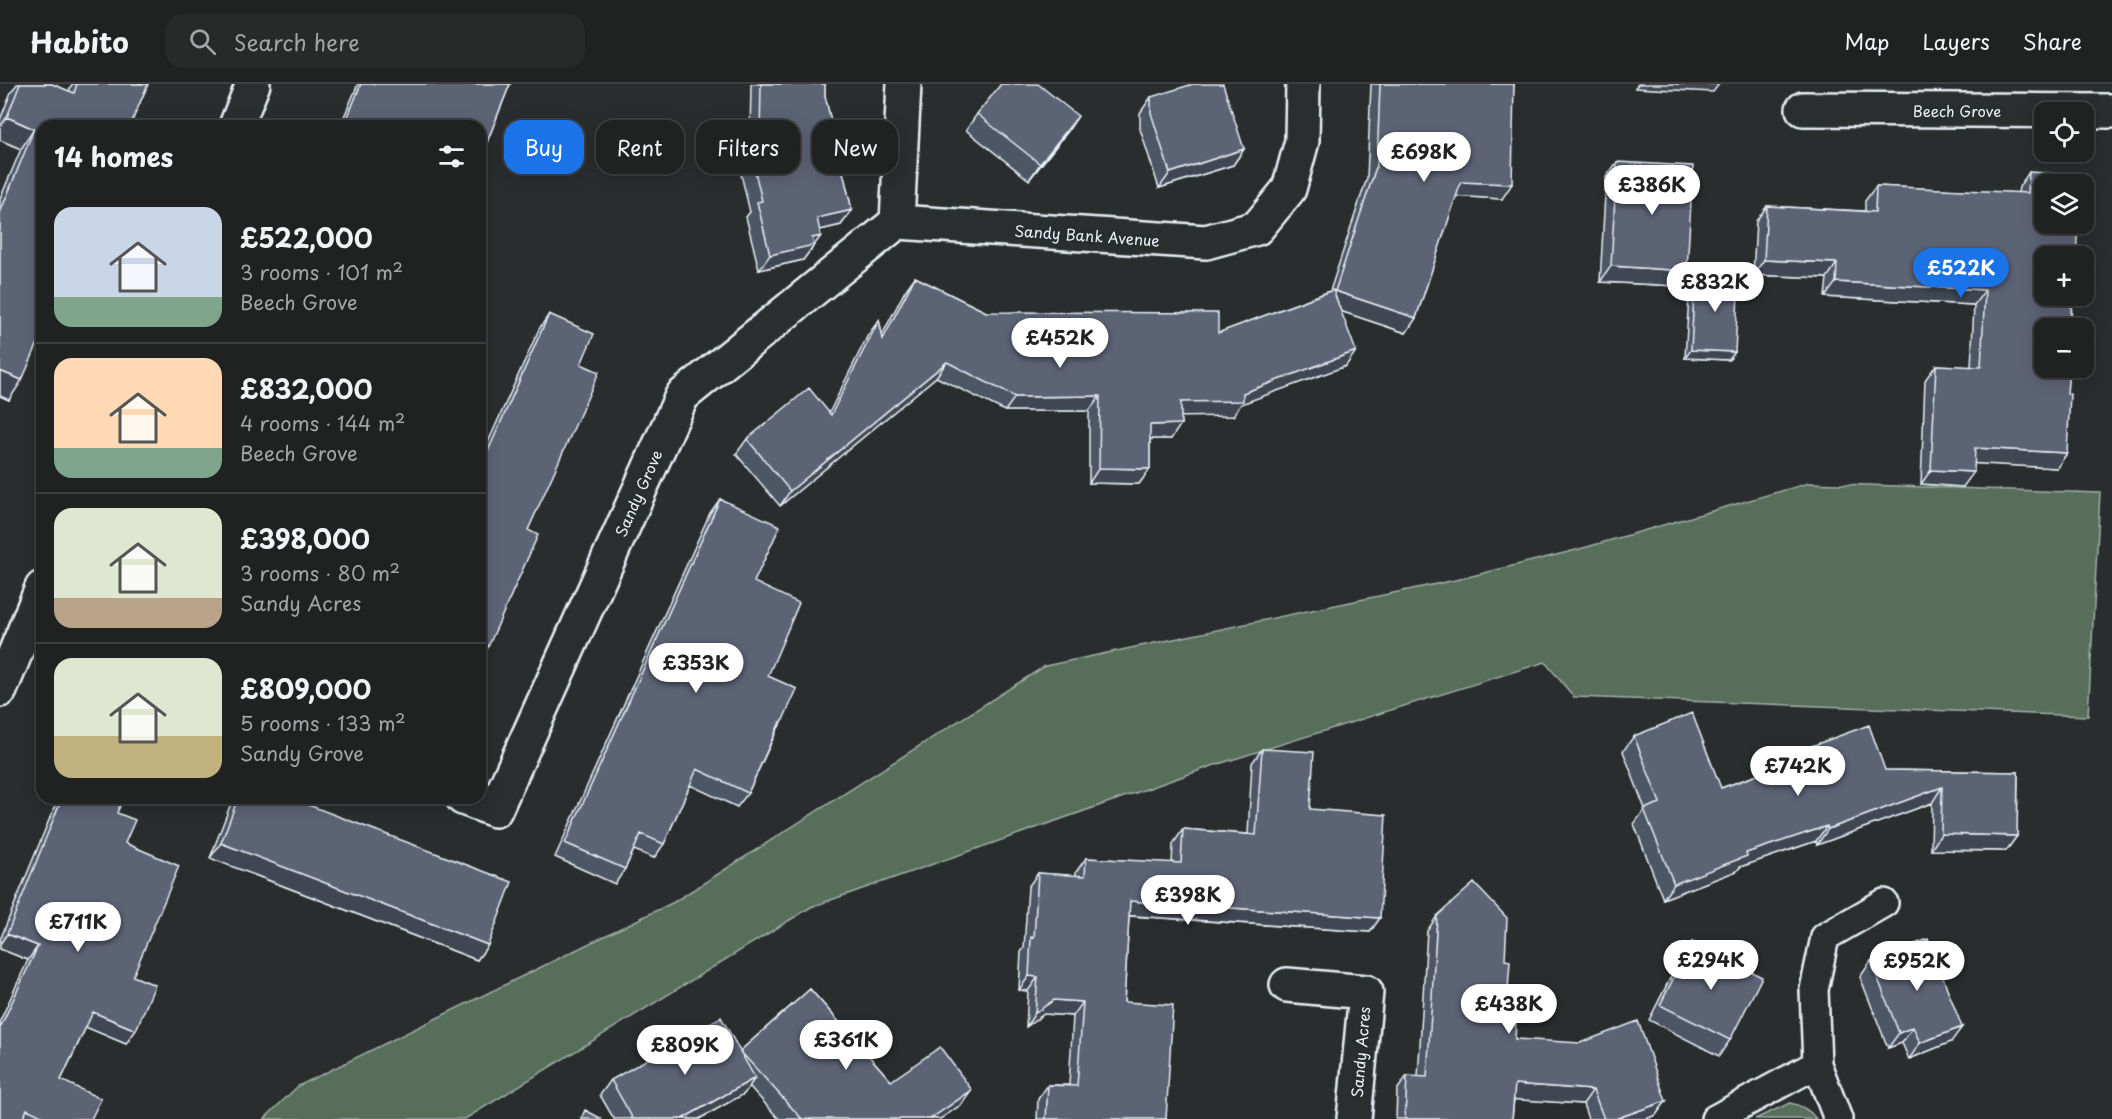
<!DOCTYPE html>
<meta charset="utf-8">
<style>
body{margin:0;font-family:"Playpen Sans",sans-serif;background:#282a2a;color:#f1f3f6;height:100vh;display:flex;flex-direction:column;font-size:22px;white-space:nowrap}
*{box-sizing:border-box;margin:0}
p{font-size:20px;color:#a2a4a5}
.icon{flex:none;width:33px;height:33px;fill:none;stroke:currentColor;stroke-width:2;stroke-linecap:round;stroke-linejoin:round}
.map{position:relative;flex:1;overflow:hidden}
.drawer{position:absolute;left:36px;top:36px;width:450px;height:684px;display:flex;flex-direction:column;background:#202222;border-radius:18px;box-shadow:0 3px 15px #0003,0 0 0 2px #3d3f40}
.drawer>*{flex:none}
.hud{position:absolute;left:504px;top:36px;width:570px;height:54px;display:flex;gap:12px}
.controls{position:absolute;left:2034px;top:18px;display:grid;gap:12px}
.controls a{display:grid;place-items:center;width:60px;height:60px;border-radius:12px;background:#202222;box-shadow:0 3px 15px #0003,0 0 0 2px #3d3f40;font-size:30px}
.price{position:absolute;translate:-50% -51px;padding:0 14px;border-radius:21px;background:#fff;color:#222;font-size:20px;line-height:39px;filter:drop-shadow(0 2px 3px #0008)}
.price::after{content:'';position:absolute;left:50%;top:36px;width:18px;height:14px;margin-left:-9px;background:inherit;clip-path:polygon(0 0,100% 0,50% 100%)}
.price.on{background:#1a73e8;color:#fff}
ul{padding:0;list-style:none}
li{display:flex;align-items:center;gap:18px;height:150px;padding:0 18px}
li+li{border-top:2px solid #3d3f40}
li span{display:grid;place-items:center;flex:none;width:168px;height:120px;border-radius:18px;color:#555}
li>.icon{margin-inline-start:auto}
span .icon{width:72px;height:72px;fill:#fffc;stroke-width:1}
li b{font-size:26px}
h2{display:flex;justify-content:space-between;align-items:center;height:72px;padding:0 18px;font-size:26px}
.chip{padding:0 21px;border-radius:18px;background:#202222;box-shadow:0 3px 15px #0003,0 0 0 2px #3d3f40;font-size:21px;line-height:54px}
.chip.on{background:#1a73e8;color:#fff}
header{display:flex;align-items:center;gap:36px;box-sizing:border-box;height:84px;padding:0 30px;background:#202222;border-bottom:2px solid #3d3f40}
header strong{font-size:28px}
nav{display:flex;gap:33px;margin-inline-start:auto;font-size:21px}
.search{width:420px;height:54px;background:#282a2a;display:flex;align-items:center;gap:15px;box-sizing:border-box;padding:0 21px;border-radius:18px;color:#a2a4a5;font-size:22px}
.map>svg:first-child{display:block}
.green{fill:#576e5a;stroke:#a0b0a9;stroke-width:1.5}
.lines{fill:none;stroke-linecap:round;stroke-linejoin:round}
.lane-casing{stroke:#e8f1f8;stroke-width:32}
.street-casing{stroke:#e8f1f8;stroke-width:38}
.secondary-casing{stroke:#e8f1f8;stroke-width:38}
.lane{stroke:#2a2d2e;stroke-width:27}
.street{stroke:#2a2d2e;stroke-width:33}
.secondary{stroke:#2a2d2e;stroke-width:33}
.wall{fill:#4e5665;stroke:#e8f1f8;stroke-width:1.5}
.shaded-wall{fill:#404652;stroke:#e8f1f8;stroke-width:1.5}
.building{fill:#5b6475;stroke:#e8f1f8;stroke-width:1.5}
.labels{text-anchor:middle;dominant-baseline:central;stroke-width:4.5;stroke-linejoin:round;paint-order:stroke}
.street-label{font-size:15px;fill:#e8f1f8;stroke:#2a2d2e}
</style>
<header>
<strong>Habito</strong>
<div class="search"><svg class="icon" aria-label="search" viewBox="0 0 24 24"><circle cx="10" cy="10" r="6"/><path d="M15 15l6 6"/></svg>Search here</div>
<nav><a>Map</a><a>Layers</a><a>Share</a></nav>
</header>
<div class="map">
<svg width="2112" height="1035" viewBox="0 0 2112 1035">
<rect width="100%" height="100%" fill="#2a2d2e"/>
<filter id="ink" filterUnits="userSpaceOnUse"><feTurbulence type="fractalNoise" baseFrequency=".0167" numOctaves="2"/><feDisplacementMap in="SourceGraphic" scale="12" xChannelSelector="R" yChannelSelector="G"/><feConvolveMatrix kernelMatrix="1 2 1 2 8 2 1 2 1" color-interpolation-filters="sRGB"/></filter>
<g filter="url(#ink)">
<path class="green" d="M1809 399 2100 409 2088 632 1574 613 1545 578 1212 682 811 823 465 1035H264L298 1002 674 818 1045 582 1460 495 1580 465Z
M1790 1019C1801 1021 1809 1025 1816 1035H1755Z"/>
<g class="lines">
<g class="lane-casing">
<path id="lane" d="M1715 1035 1817 980
M1838 1035 1817 980 1814 906 1825 853 1884 819"/>
</g>
<g class="street-casing">
<path id="street" d="M904 0 897 138 1206 158 1257 144 1289 105 1302 57 1303 0
M1803 25 2112 27
M463 714 495 726 682 312 897 138
M1287 901 1366 908 1354 1035"/>
</g>
<g class="secondary-casing">
<path id="secondary" d="M236 42 253 0
M0 606 42 504"/>
</g>
<use href="#lane" class="lane"/>
<use href="#street" class="street"/>
<use href="#secondary" class="secondary"/>
</g>
<path class="wall" d="M17 0H52L69 7 72 0H148L9 316 0 312V115L21 65 0 56V36L11 8Z
M358 0H510L485 63 480 70V42H340Z
M751 0H825V12L852 126 841 141 820 146 811 167 809 168 803 176 759 186 746 133 750 128 736 69 747 54 750 53Z
M1371 0H1514L1502 115 1456 112 1416 234 1406 249 1341 227 1346 282 1241 320 1233 332H1181L1171 355H1150V385L1139 400 1089 399V327H1005L936 293 780 422 736 370 747 355 829 329 868 251 879 236 882 251 905 207 915 193 986 228 1218 249 1330 207 1367 94Z
M1151 13 1244 65 1233 81 1159 104 1140 45V29Z
M977 30 1068 47 1029 96 966 46Z
M1617 78 1687 187 1677 202 1600 198 1606 93Z
M2029 88 2044 100 2074 214 2072 218 2067 310V369L2057 384 1974 379 1963 403 1921 400 1925 296 1936 281 1971 283 1974 221 1825 213 1827 194 1753 191 1756 137 1767 122 1865 127V117L1876 102 2018 109 2019 103Z
M1695 189 1735 268 1729 276 1685 274 1690 197Z
M549 230 581 280 528 446 480 581V376L539 245Z
M720 415 754 498 768 592 782 638 777 646 748 709 737 723 690 701 664 760 654 774 634 766 625 785 615 800 555 773 710 429Z
M1634 652 1721 704 1796 677 1806 664 1885 686 2018 688 2017 752 2006 767 1931 766 1932 719 1817 761 1816 757 1740 783 1737 787 1663 815 1634 740 1645 725 1623 667Z
M1262 665 1310 725 1380 834 1370 848 1129 832 1124 918 1166 1035H1037L1038 1015 1048 1001H1069L1073 932 1044 930 1026 943 1028 907 1019 906 1021 868 1024 864 1028 803 1038 789 1076 792V788L1086 774 1172 779 1173 760 1183 745 1248 750 1252 679Z
M58 714H123L117 729 125 759 133 892 126 960 86 943 61 996 91 1035H0V937L28 876 0 865V856Z
M233 714H290L488 861 477 876 210 774Z
M1437 832 1505 876 1507 920 1515 955 1666 1017 1656 1031 1646 1035H1588L1583 1020 1514 1015 1512 1035H1396L1397 1006 1407 992 1418 993 1427 847Z
M1692 858 1730 956 1719 972 1649 936 1681 873Z
M1871 877 1951 958 1909 975 1902 959 1888 964 1860 893Z
M810 905 891 997 962 1020 940 1035H779L749 1002 744 1010 699 1035H614L600 1011 611 996 740 967Z"/>
<path class="shaded-wall" d="M1638 0H1719L1713 8 1635 4Z
M1078 32 1068 47 1029 96 1040 80Z
M7 33 34 45 21 65 0 56V43Z
M482 61 485 63 480 70V65Z
M1244 65 1233 81 1159 104 1170 89Z
M1461 98 1512 100 1502 115 1451 112Z
M852 126 841 141 807 149 817 134Z
M821 152 803 176 759 186 770 171 812 154Z
M1764 176 1837 179 1827 194 1753 191Z
M1611 182 1687 187 1677 202 1600 198Z
M1836 198 1985 206 1974 221 1825 213Z
M1335 207 1416 234 1406 249 1325 222Z
M1691 266 1735 268 1729 276 1685 274Z
M1356 267 1346 282 1241 320 1233 332 1171 333 1181 318 1243 309Z
M947 278 936 293 780 422 790 407Z
M0 287 22 296 9 316 0 312Z
M1100 312 1089 327H1005L1015 313Z
M1181 340 1171 355H1140L1150 341Z
M1975 364 2067 369 2057 384 1964 379Z
M1099 384 1150 385 1139 400 1089 399Z
M1931 386 1974 388 1963 403 1921 400Z
M1942 703 1932 719 1817 761 1828 745Z
M1827 742 1816 757 1740 783 1737 787 1663 815 1674 800 1746 769Z
M1941 750 2017 752 2006 767 1931 766Z
M221 759 488 861 477 876 210 774Z
M1130 817 1380 834 1370 848 1120 831Z
M7 850 38 862 28 876 0 865V860Z
M1029 892 1038 893 1028 907 1019 906Z
M1054 916 1083 918 1073 932 1044 930 1026 943 1035 929Z
M93 928 136 946 126 960 83 942Z
M1913 943 1902 959 1888 964 1899 949Z
M1962 943 1951 958 1909 975 1920 959Z
M755 994 744 1010 699 1035H682Z
M1515 1000 1593 1006 1583 1020 1505 1015Z
M972 1006 962 1020 940 1035H930Z
M1666 1017 1656 1031 1646 1035H1615Z"/>
<path class="building" d="M20 0H52L74 9 77 0H148L130 42H42V250L22 296 0 287V129L34 45 7 33Z
M361 0H510L485 63 482 61 480 67V42H344Z
M761 0H825V12L852 126 817 134 821 152 812 154 814 161 770 171 757 118 762 117 747 54 760 51Z
M1001 0H1038L1078 32 1040 80 977 30Z
M1193 0H1223L1244 65 1170 89 1151 29V13Z
M1380 0H1514L1512 100 1461 98 1416 234 1335 207 1377 80Z
M1617 78 1693 82 1687 187 1611 182Z
M2029 88 2076 91 2075 100H2044V140H2078L2076 172H2044V212H2074V214H2072L2070 244H2044V284H2069L2067 310H2070L2067 369 1975 364 1974 388 1931 386 1936 281 1981 283 1985 206 1836 198 1837 179 1764 176 1767 122 1875 128 1876 102 2028 109Z
M1695 189 1739 192 1735 268 1691 266Z
M915 193 986 228 1218 229V249L1333 206 1356 267 1243 309V317L1181 318V340L1150 341V385L1099 384 1100 312 1015 313 947 278 790 407 747 355 809 304 831 331 879 236 883 255Z
M549 230 594 250 581 280 599 288 528 446 538 451 480 581V385Z
M720 415 780 442 754 498 799 519 768 592 797 605 782 638H780L748 709 697 685 664 760 641 750 625 785 565 759Z
M1692 629 1721 704 1809 673 1806 664 1869 641 1885 686 2018 688 2017 752 1941 750 1942 703 1828 745 1827 742 1746 769 1747 772 1674 800 1644 725 1660 719 1634 652Z
M1262 665 1314 668 1310 725 1386 731 1380 834 1130 817 1124 918 1173 921 1166 1035H1046L1048 1001 1077 1002 1083 918 1054 916 1035 929 1038 893 1029 892 1031 853 1034 854 1038 789 1085 792 1086 774 1181 779 1183 745 1256 751Z
M62 714H123L117 729 135 736 125 759 179 782 133 892 155 901 136 946 93 928 61 996 101 1015 91 1035H48L27 1025 23 1035H0V944L38 862 7 850Z
M238 714H290L512 798 488 861 221 759Z
M1474 799 1507 834 1505 876 1510 877 1507 920 1517 921 1515 955 1580 959 1638 937 1666 1017 1615 1035H1604L1593 1006 1515 1000 1512 1035H1405L1407 992 1427 993 1437 832Z
M1928 855 1962 943 1920 959 1913 943 1899 949 1871 877Z
M1692 858 1762 893 1730 956 1660 921Z
M810 905 891 997 940 963 972 1006 930 1035H802L740 967Z
M721 933 755 994 682 1035H633L611 996Z
M585 1026 602 1035H581Z"/>
</g>
<g class="labels">
<g class="street-label">
<text x="1957" y="26">Beech Grove</text>
<text transform="translate(1087 151) rotate(4)">Sandy Bank Avenue</text>
<text transform="translate(638 409) rotate(-66)">Sandy Grove</text>
<text transform="translate(1360 968) rotate(-85)">Sandy Acres</text>
</g>
</g>
</svg>
<div class="controls">
<a><svg class="icon" aria-label="locate" viewBox="0 0 24 24"><circle cx="12" cy="12" r="6"/><path d="M12 2v4M12 18v4M2 12h4M18 12h4"/></svg></a>
<a><svg class="icon" aria-label="layers" viewBox="0 0 24 24"><path d="M12 4l9 5-9 5-9-5zM3 14l9 5 9-5"/></svg></a>
<a>+</a>
<a>−</a>
</div>
<b class="price" style="left:1424px;top:99px">£698K</b>
<b class="price" style="left:1652px;top:132px">£386K</b>
<b class="price on" style="left:1961px;top:215px">£522K</b>
<b class="price" style="left:1715px;top:229px">£832K</b>
<b class="price" style="left:1060px;top:285px">£452K</b>
<b class="price" style="left:696px;top:610px">£353K</b>
<b class="price" style="left:1798px;top:713px">£742K</b>
<b class="price" style="left:1188px;top:842px">£398K</b>
<b class="price" style="left:78px;top:869px">£711K</b>
<b class="price" style="left:1711px;top:907px">£294K</b>
<b class="price" style="left:1917px;top:908px">£952K</b>
<b class="price" style="left:1509px;top:951px">£438K</b>
<b class="price" style="left:846px;top:987px">£361K</b>
<b class="price" style="left:685px;top:992px">£809K</b>
<div class="hud">
<a class="chip on">Buy</a>
<a class="chip">Rent</a>
<a class="chip">Filters</a>
<a class="chip">New</a>
</div>
<section class="drawer">
<h2>14 homes<svg class="icon" aria-label="filters" viewBox="0 0 24 24"><path d="M4 7h16M4 17h16"/><circle cx="9" cy="7" r="2"/><circle cx="15" cy="17" r="2"/></svg></h2>
<ul>
<li><span style="background:linear-gradient(#c9d6e8 75%,#7fa58c 0)"><svg class="icon" aria-label="home" viewBox="0 0 24 24"><path d="M3 11l9-7 9 7M6 9v11h12V9"/></svg></span><div><b>£522,000</b><p>3 rooms · 101 m²</p><p>Beech Grove</p></div></li>
<li><span style="background:linear-gradient(#ffd9b3 75%,#7fa58c 0)"><svg class="icon" aria-label="home" viewBox="0 0 24 24"><path d="M3 11l9-7 9 7M6 9v11h12V9"/></svg></span><div><b>£832,000</b><p>4 rooms · 144 m²</p><p>Beech Grove</p></div></li>
<li><span style="background:linear-gradient(#dfe7d0 75%,#b9a48a 0)"><svg class="icon" aria-label="home" viewBox="0 0 24 24"><path d="M3 11l9-7 9 7M6 9v11h12V9"/></svg></span><div><b>£398,000</b><p>3 rooms · 80 m²</p><p>Sandy Acres</p></div></li>
<li><span style="background:linear-gradient(#dfe7d0 65%,#c2b280 0)"><svg class="icon" aria-label="home" viewBox="0 0 24 24"><path d="M3 11l9-7 9 7M6 9v11h12V9"/></svg></span><div><b>£809,000</b><p>5 rooms · 133 m²</p><p>Sandy Grove</p></div></li>
</ul>
</section>
</div>
